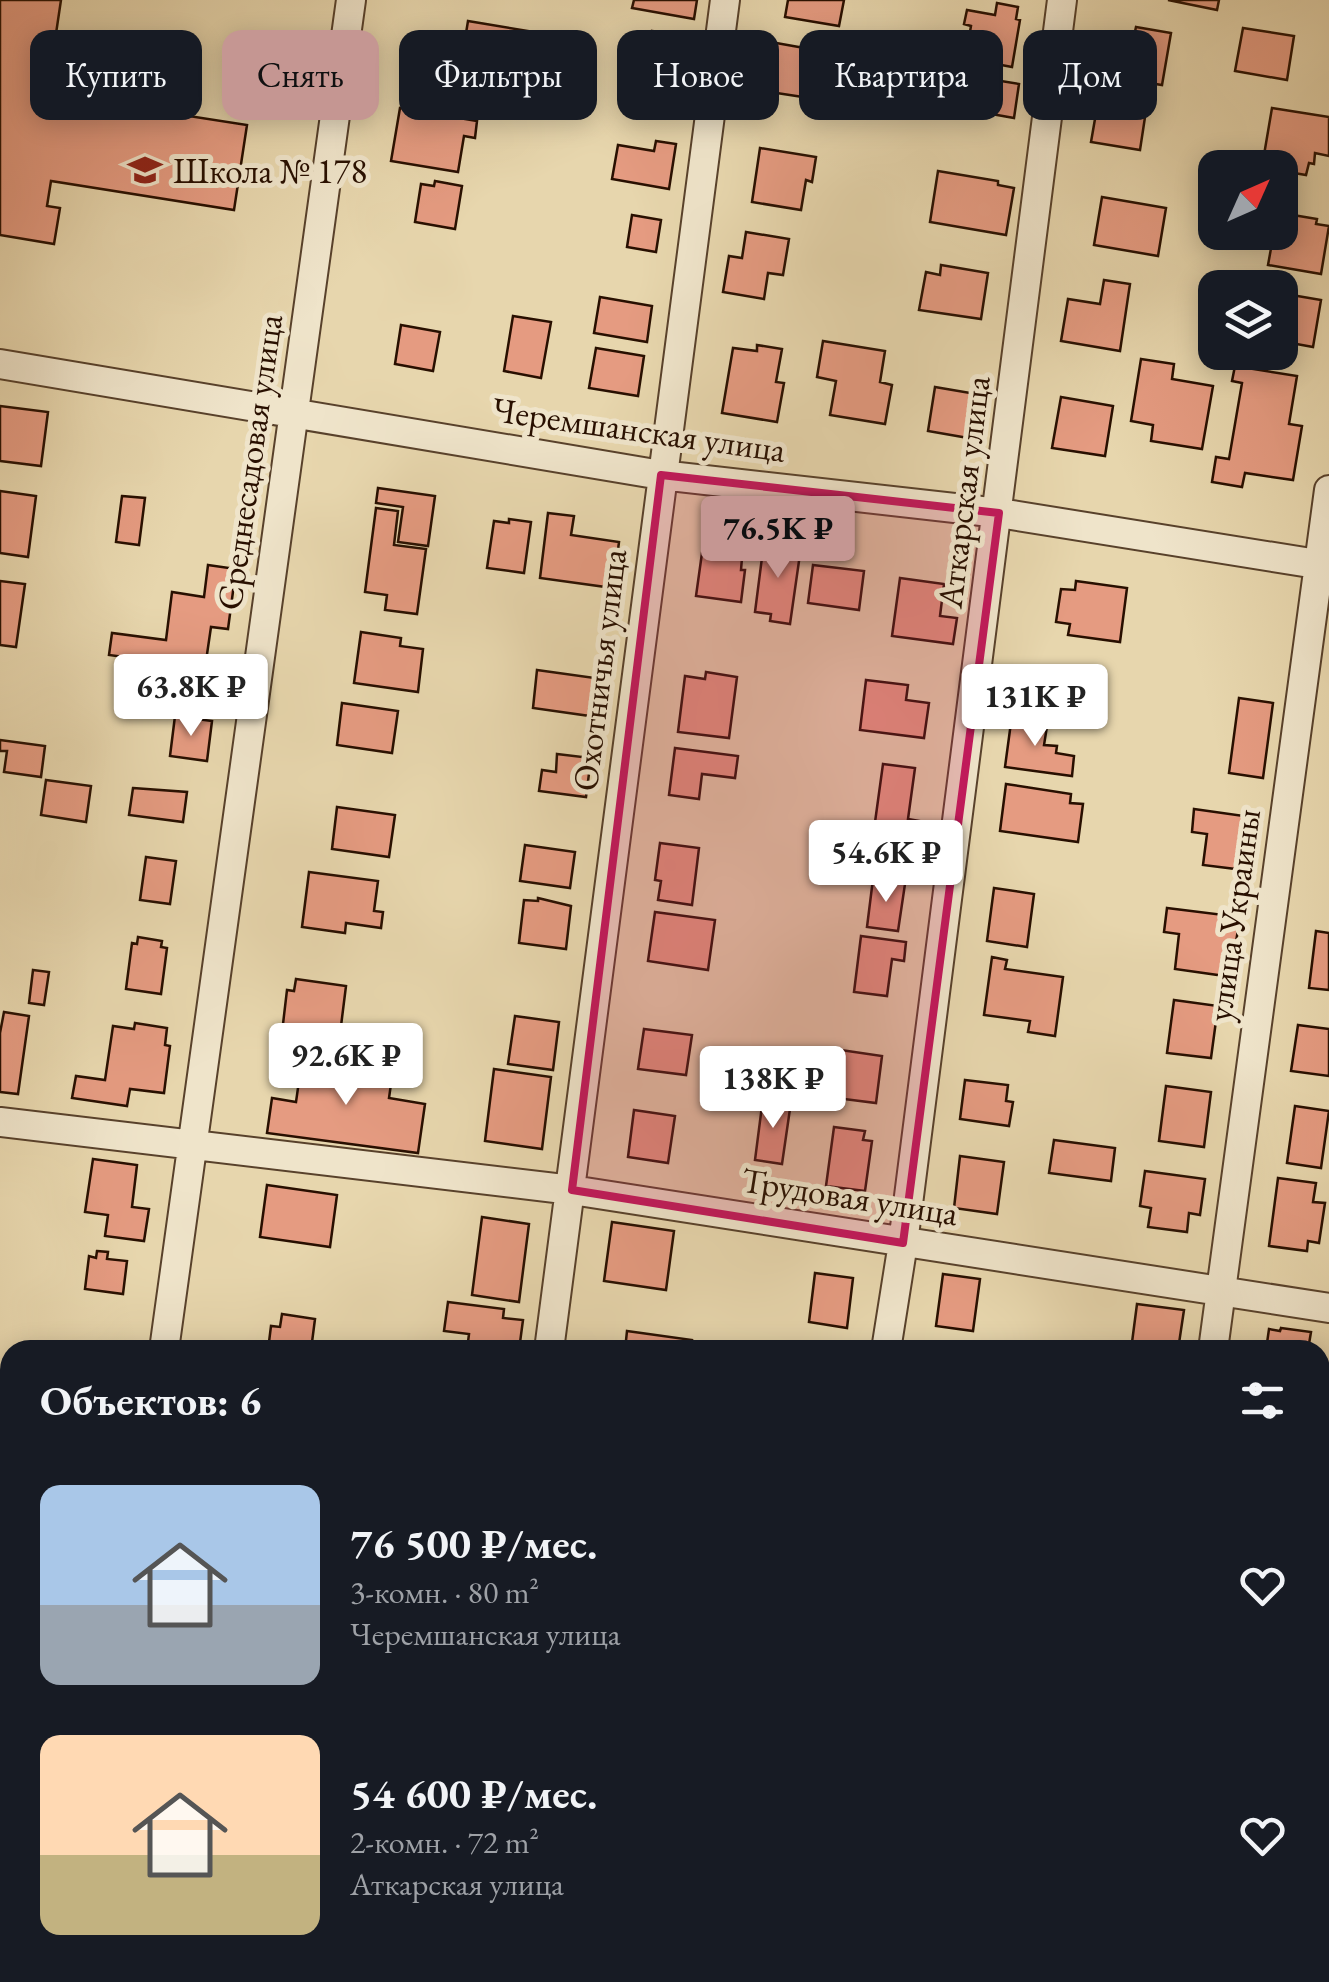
<!DOCTYPE html>
<html lang="ru">
<meta charset="utf-8">
<style>
body{margin:0;font-family:"EB Garamond",serif;background:#242831;color:#f1f3f6;height:100vh;display:flex;flex-direction:column;font-size:38px;white-space:nowrap}
*{box-sizing:border-box;margin:0}
p{font-size:32px;color:#9ea1a6}
.icon{flex:none;width:55px;height:55px;fill:none;stroke:currentColor;stroke-width:2;stroke-linecap:round;stroke-linejoin:round}
.map{position:relative;flex:1;overflow:hidden}
.sheet{position:absolute;left:0px;top:1340px;width:1330px;height:642px;display:flex;flex-direction:column;background:#171b24;border-radius:30px 30px 0 0;box-shadow:0 5px 25px #0003}
.sheet>*{flex:none}
.hud{position:absolute;left:30px;top:30px;width:1270px;height:90px;display:flex;gap:20px}
.needle{width:65px;rotate:45deg}
.tools{position:absolute;left:1198px;top:150px;display:grid;gap:20px}
.tools a{display:grid;place-items:center;width:100px;height:100px;border-radius:20px;background:#171b24;box-shadow:0 5px 25px #0003;font-size:50px}
.price{position:absolute;translate:-50% -85px;padding:0 22px;border-radius:10px;background:#fff;color:#222;font-size:32px;line-height:65px;filter:drop-shadow(0 2px 5px #0008)}
.price::after{content:'';position:absolute;left:50%;top:60px;width:30px;height:22px;margin-left:-15px;background:inherit;clip-path:polygon(0 0,100% 0,50% 100%)}
.price.on{background:#c59692;color:#111}
ul{padding:0;list-style:none}
li{display:flex;align-items:center;gap:30px;height:250px;padding:0 40px}
li span{display:grid;place-items:center;flex:none;width:280px;height:200px;border-radius:20px;color:#555}
li>.icon{margin-inline-start:auto}
span .icon{width:120px;height:120px;fill:#fffc;stroke-width:1}
li b{font-size:42px}
h2{display:flex;justify-content:space-between;align-items:center;height:120px;padding:0 40px;font-size:42px}
.chip{padding:0 35px;border-radius:20px;background:#171b24;box-shadow:0 5px 25px #0003;font-size:35px;line-height:90px}
.chip.on{background:#c59692;color:#111}
.map>svg:first-child{display:block}
.building{fill:#e59b81;stroke:#280f00;stroke-width:2.5}
.lines{fill:none;stroke-linecap:round;stroke-linejoin:round}
.street-casing{stroke:#58412b;stroke-width:32}
.secondary-casing{stroke:#280f00;stroke-width:45}
.street{stroke:#efe4ca;stroke-width:28}
.secondary{stroke:#efe4ca;stroke-width:40}
.marked{fill:#c2185b;fill-opacity:0.2;stroke:#c2185b;stroke-width:8;stroke-linejoin:round}
.labels{text-anchor:middle;dominant-baseline:central;stroke-width:10;stroke-linejoin:round;paint-order:stroke}
.poi-label{font-size:35px;fill:#280f00;stroke:#efe4ca;text-anchor:start}
.street-label{font-size:35px;fill:#280f00;stroke:#efe4ca}
</style>
<div class="map">
<svg width="1329" height="1982" viewBox="0 0 1329 1982">
<rect width="100%" height="100%" fill="#e7d6ad"/>
<filter id="stains"><feTurbulence type="fractalNoise" baseFrequency=".002" numOctaves="4"/><feColorMatrix values="0 0 0 0 .2 0 0 0 0 .09 0 0 0 0 .02 0 0 0 .5 -.17"/></filter>
<radialGradient id="worn" r=".72"><stop offset=".6" stop-color="#630" stop-opacity="0"/><stop offset="1" stop-color="#630" stop-opacity=".3"/></radialGradient>
<path class="building" d="M0 0H61L47 94 247 125 234 210 51 181 47 206 60 208 54 244 0 235Z
M634 0H697L694 19 632 8Z
M788 0H844L839 26 785 17Z
M1168 0H1219L1217 10Z
M997 3 1018 7 1016 19 1020 20 1012 67 975 60 977 50 967 49 971 26 964 24 967 10 995 15Z
M468 21 534 32 526 81 460 70Z
M1136 27 1171 33 1162 85 1105 76 1112 32 1134 36Z
M1243 28 1294 36 1287 80 1235 71Z
M652 31 675 34 674 39 685 41 678 85 644 80Z
M765 41 810 49 808 57 835 62 829 101 757 90Z
M964 75 1019 84 1014 118 958 108Z
M1099 96 1147 104 1140 150 1091 142Z
M400 108 477 121 475 138 464 136 458 172 391 161Z
M1272 108 1329 117V156L1315 153 1314 164 1309 163 1306 175 1288 172 1290 160 1264 155Z
M656 141 676 144 669 189 612 179 618 145 654 151Z
M760 148 816 157 812 182 806 180 801 210 752 202Z
M938 171 998 181V185L1014 188 1006 235 930 222Z
M435 181 462 186 455 229 415 222 421 184 434 186Z
M1102 197 1166 208 1158 256 1094 245Z
M632 215 661 220 656 252 627 247Z
M1293 215 1317 219 1316 224 1329 226 1321 274 1268 265 1274 232H1280V227L1291 229Z
M746 232 789 239 783 275 768 273 764 299 723 292 729 256 742 258Z
M941 265 988 273 981 319 919 310 926 272 940 275Z
M1104 280 1130 284 1120 351 1061 341 1068 299 1100 304Z
M1280 293 1321 300 1313 347 1280 341Z
M600 297 652 306 647 342 594 333Z
M513 316 551 322 541 378 504 371Z
M401 325 440 332 433 371 395 364Z
M823 341 885 351 880 382 892 385 885 424 830 415 836 381 817 377Z
M757 345 782 349 776 382 784 383 777 422 722 413 733 348 757 351Z
M596 348 644 356 638 396 589 388Z
M1141 359 1174 364 1172 379 1213 386 1202 449 1151 441 1153 425 1131 421Z
M1235 366 1297 376 1289 424 1302 426 1293 480 1245 473 1242 487 1212 482 1216 457 1229 459 1242 383 1232 381Z
M935 387 982 395 974 439 928 431Z
M1061 397 1113 406 1105 456 1052 448Z
M0 406 48 412 41 466 0 461Z
M378 488 435 496 428 546 398 542 403 507 376 503Z
M0 491 36 496 28 557 0 553Z
M122 496 145 498 139 545 116 542Z
M376 508 398 511 394 545 426 549 417 614 385 610 387 595 365 592Z
M548 513 574 516 571 535 619 542 613 588 540 578Z
M509 519 531 522 524 573 487 568 494 521 509 523Z
M764 542 801 547 790 624 770 621 771 614 755 612Z
M702 553 742 558 741 570H745L741 602 696 596Z
M208 565 236 569 228 629 211 627 205 668 109 655 112 633 166 640 172 592 204 597Z
M813 565 864 571 859 610 808 603Z
M900 578 944 584 940 616 957 618 953 644 892 636Z
M0 581 25 584 16 647 0 645Z
M1076 581 1127 588 1120 642 1068 635 1070 624 1056 622 1061 589 1075 590Z
M361 632 401 638 400 646 423 649 418 692 354 683Z
M537 670 602 679 597 717 533 708Z
M706 672 737 677 729 738 678 732 685 676 705 679Z
M866 680 908 685 906 700 929 703 924 738 860 730Z
M1239 698 1273 703 1263 778 1229 773Z
M342 703 398 711 392 753 337 745Z
M1012 715 1048 720 1044 745 1057 746 1056 753 1074 756 1072 776 1005 767Z
M175 716 212 721 207 761 170 756Z
M0 740 45 746 41 777 4 772 7 751H0Z
M675 748 738 756 735 778 702 774 699 799 669 795Z
M557 754 591 758 586 797 539 791 542 770 556 772Z
M883 764 915 768 908 819 925 822 920 856 888 851 889 846 872 844Z
M46 780 91 786 86 822 41 815Z
M1006 784 1071 794 1070 803 1083 804 1078 842 1000 831Z
M133 788 187 792 183 822 129 815Z
M337 807 395 815 389 857 332 849Z
M1194 809 1251 817 1244 870 1203 865 1207 834 1192 832Z
M660 843 699 848 692 905 658 900 661 881 655 880Z
M525 845 575 852 570 888 520 881Z
M146 857 176 861 170 904 140 900Z
M309 872 378 881 374 911 383 912 381 928 346 923 345 933 302 927Z
M873 879 905 884 898 931 867 927Z
M994 888 1034 894 1027 947 987 941Z
M538 898 571 906 566 949 519 943 524 900 538 901Z
M1167 908 1240 917 1236 942 1230 941 1225 976 1175 969 1179 934 1164 932Z
M655 912 715 920 708 970 648 961Z
M1316 931 1329 933V990L1309 988Z
M861 936 906 942 904 961 892 959 887 996 854 992Z
M138 937 162 941 161 947 167 948 161 994 126 989 132 943 137 944Z
M992 957 1007 960 1005 969 1063 977 1055 1036 1028 1032 1030 1021 984 1015Z
M33 970 49 972 44 1005 29 1003Z
M296 979 346 986 338 1050 288 1043 290 1026 283 1024 287 990 294 991Z
M1174 1000 1218 1006 1211 1058 1167 1053Z
M4 1012 29 1016 18 1094 0 1092V1033Z
M515 1016 559 1022 553 1070 508 1064Z
M135 1023 167 1028 165 1045 170 1046 164 1093 130 1089 127 1106 72 1098 76 1076 105 1080 113 1026 134 1029Z
M1298 1025 1329 1029V1076L1291 1071Z
M644 1029 692 1035 686 1075 638 1069Z
M286 1047 321 1052 318 1067 392 1077 389 1098 425 1104 418 1153 267 1133 272 1098 296 1102 301 1067 284 1065Z
M834 1049 882 1056 876 1103 828 1097Z
M494 1069 551 1077 542 1149 485 1141Z
M965 1080 1008 1085 1006 1101 1013 1102 1009 1126 960 1119Z
M1166 1086 1211 1092 1204 1147 1159 1141Z
M763 1098 791 1102 782 1164 755 1160Z
M1295 1106 1329 1111 1321 1168 1287 1163Z
M634 1110 675 1116 668 1163 628 1157Z
M834 1127 865 1131 863 1140 872 1141 865 1191 826 1186Z
M1054 1140 1115 1148 1111 1181 1049 1173Z
M960 1156 1004 1162 997 1214 954 1208Z
M93 1159 137 1165 132 1207 149 1209 144 1241 105 1236 108 1215 85 1212Z
M1145 1171 1205 1179 1200 1215 1189 1213 1187 1232 1148 1227 1151 1208 1140 1206Z
M1278 1178 1316 1183 1313 1202 1325 1203 1319 1243 1308 1241 1307 1251 1269 1246Z
M267 1185 337 1195 330 1247 260 1237Z
M482 1217 529 1224 519 1302 472 1295Z
M612 1222 674 1231 666 1290 604 1281Z
M97 1251 108 1252 107 1259 127 1261 123 1294 85 1289 89 1256 96 1258Z
M815 1273 853 1278 847 1328 809 1322Z
M943 1274 980 1279 973 1331 936 1326Z
M448 1302 504 1309 503 1318 523 1320 519 1350H467L469 1334 444 1331Z
M1137 1304 1184 1310 1178 1350H1131Z
M282 1314 315 1319 311 1350H268L271 1326 280 1327Z
M1281 1328 1311 1332 1308 1350H1266L1269 1329 1280 1331Z
M627 1331 692 1340 691 1350H625Z"/>
<g class="lines">
<g class="street-casing">
<path id="street" d="M0 364 661 475 999 513 1329 566
M0 1122 572 1190 1329 1308
M164 1350 351 0
M549 1350 725 0
M886 1350 903 1243 1062 0
M1213 1350 1329 490
M0 1879 10 1880
M686 1972 756 1982
M784 1982 786 1972
M1137 1982 1138 1972"/>
</g>
<g class="secondary-casing">
<path id="secondary" d="M267 1982 269 1972"/>
</g>
<use href="#street" class="street"/>
<use href="#secondary" class="secondary"/>
</g>
<path class="marked" d="M661 475 999 513 903 1243 572 1190Z"/>
<defs>
<g id="school-bare" transform="scale(2.7)"><path d="M0-5L7-2L0 1L-7-2ZM-4 1L0 2.5L4 1V4Q0 6-4 4Z" fill="#8f2418" stroke="#efe4ca" stroke-width="2.5" paint-order="stroke"/></g>
</defs>
<g fill-rule="evenodd">
<use href="#school-bare" x="145" y="170"/>
</g>
<g class="labels">
<g class="poi-label">
<text x="173" y="170">Школа № 178</text>
</g>
<g class="street-label">
<text transform="translate(639 429) rotate(8)">Черемшанская улица</text>
<text transform="translate(249 462) rotate(-82)">Среднесадовая улица</text>
<text transform="translate(963 492) rotate(-83)">Аткарская улица</text>
<text transform="translate(599 670) rotate(-83)">Охотничья улица</text>
<text transform="translate(1233 915) rotate(-82)">улица Украины</text>
<text transform="translate(850 1196) rotate(9)">Трудовая улица</text>
</g>
</g>
<rect width="100%" height="100%" filter="url(#stains)"/>
<rect width="100%" height="100%" fill="url(#worn)"/>
</svg>
<div class="tools">
<a><svg class="needle" viewBox="-14 -14 28 28"><path d="M0-13l5 13h-10z" fill="#e53935"/><path d="M0 13l5-13h-10z" fill="#9ea1a6"/></svg></a>
<a><svg class="icon" aria-label="layers" viewBox="0 0 24 24"><path d="M12 4l9 5-9 5-9-5zM3 14l9 5 9-5"/></svg></a>
</div>
<b class="price on" style="left:778px;top:581px">76.5K ₽</b>
<b class="price" style="left:191px;top:739px">63.8K ₽</b>
<b class="price" style="left:1035px;top:749px">131K ₽</b>
<b class="price" style="left:886px;top:905px">54.6K ₽</b>
<b class="price" style="left:346px;top:1108px">92.6K ₽</b>
<b class="price" style="left:773px;top:1131px">138K ₽</b>
<div class="hud">
<a class="chip">Купить</a>
<a class="chip on">Снять</a>
<a class="chip">Фильтры</a>
<a class="chip">Новое</a>
<a class="chip">Квартира</a>
<a class="chip">Дом</a>
</div>
<section class="sheet">
<h2>Объектов: 6<svg class="icon" aria-label="filters" viewBox="0 0 24 24"><path d="M4 7h16M4 17h16"/><circle cx="9" cy="7" r="2"/><circle cx="15" cy="17" r="2"/></svg></h2>
<ul>
<li><span style="background:linear-gradient(#a9c7e8 60%,#9aa5b1 0)"><svg class="icon" aria-label="home" viewBox="0 0 24 24"><path d="M3 11l9-7 9 7M6 9v11h12V9"/></svg></span><div><b>76 500 ₽/мес.</b><p>3-комн. · 80 m²</p><p>Черемшанская улица</p></div><svg class="icon" aria-label="heart" viewBox="0 0 24 24"><path d="M12 20l-8-8c-3-5 5-10 8-4 3-6 11-1 8 4z"/></svg></li>
<li><span style="background:linear-gradient(#ffd9b3 60%,#c2b280 0)"><svg class="icon" aria-label="home" viewBox="0 0 24 24"><path d="M3 11l9-7 9 7M6 9v11h12V9"/></svg></span><div><b>54 600 ₽/мес.</b><p>2-комн. · 72 m²</p><p>Аткарская улица</p></div><svg class="icon" aria-label="heart" viewBox="0 0 24 24"><path d="M12 20l-8-8c-3-5 5-10 8-4 3-6 11-1 8 4z"/></svg></li>
</ul>
</section>
</div>
